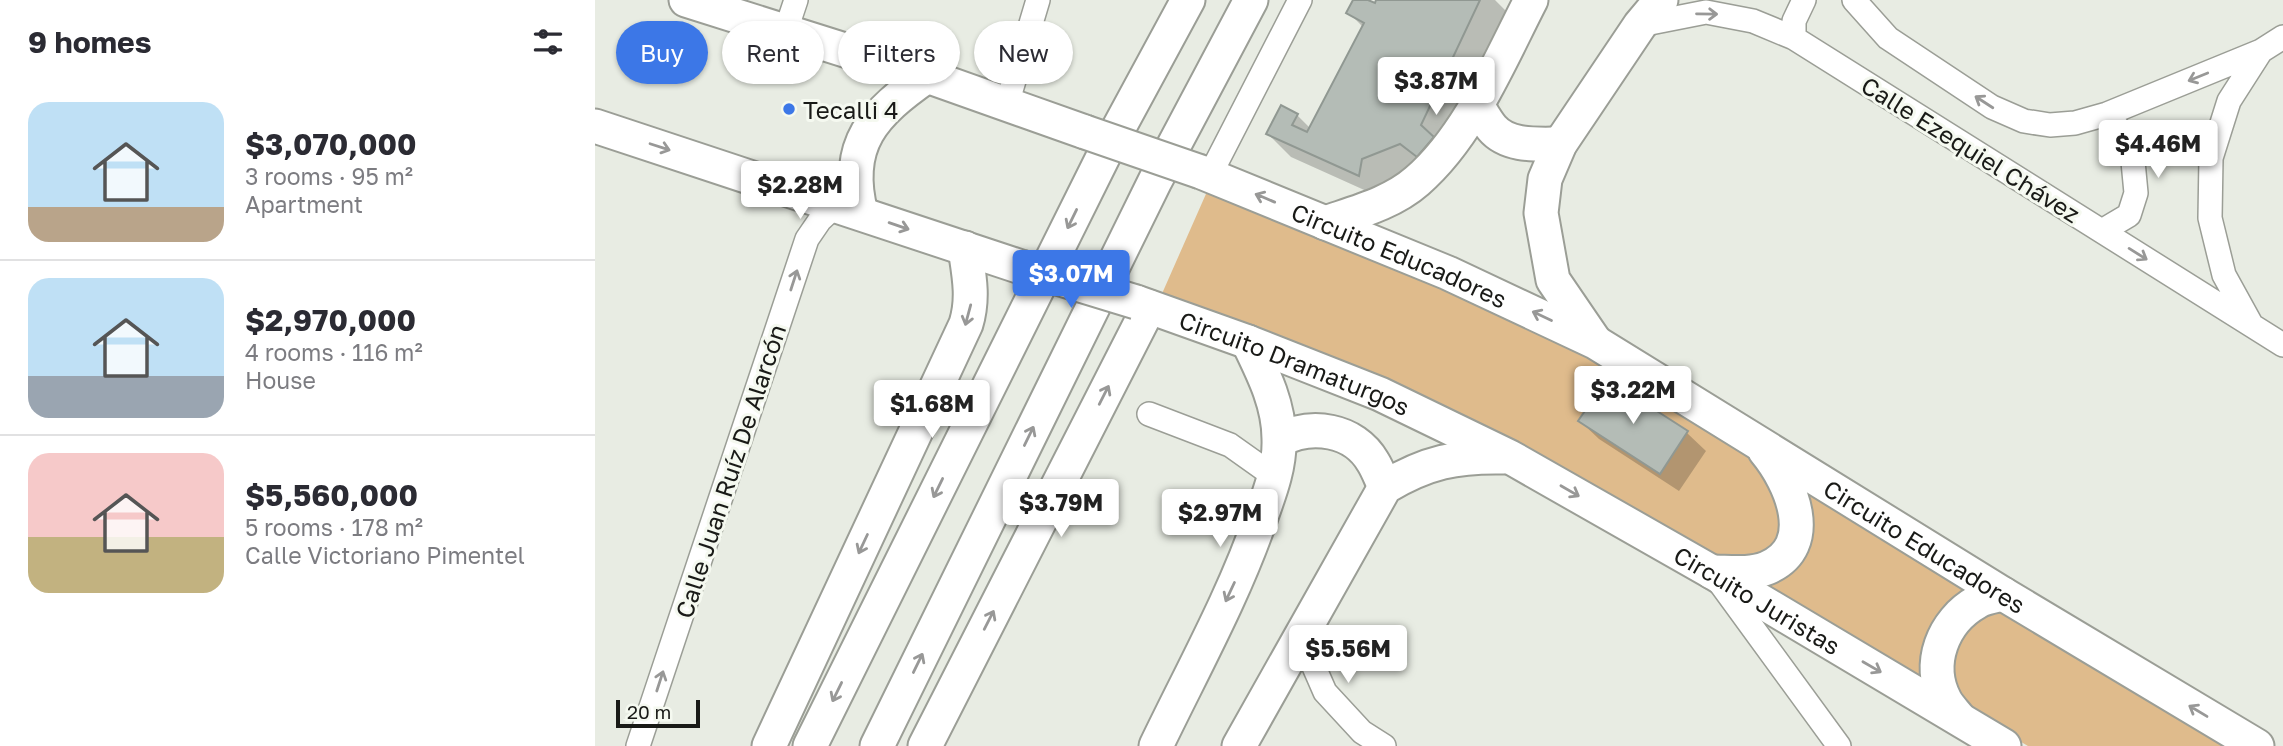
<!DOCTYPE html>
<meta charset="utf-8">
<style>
body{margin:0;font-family:"Golos Text",sans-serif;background:#f7f7f7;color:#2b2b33;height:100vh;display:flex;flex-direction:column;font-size:26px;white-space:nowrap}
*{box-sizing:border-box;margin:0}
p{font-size:23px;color:#7c7c81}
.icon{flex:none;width:38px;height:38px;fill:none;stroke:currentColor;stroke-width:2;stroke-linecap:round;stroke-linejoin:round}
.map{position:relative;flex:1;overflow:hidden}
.drawer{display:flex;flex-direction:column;background:#fff;width:595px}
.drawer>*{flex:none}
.hud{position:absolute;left:21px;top:21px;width:665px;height:63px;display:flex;gap:14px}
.scale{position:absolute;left:21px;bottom:18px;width:84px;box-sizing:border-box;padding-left:7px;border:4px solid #191a17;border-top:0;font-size:19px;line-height:24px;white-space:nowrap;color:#191a17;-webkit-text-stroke:5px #f5f9f0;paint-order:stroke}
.price{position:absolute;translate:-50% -60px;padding:0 16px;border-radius:7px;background:#fff;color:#222;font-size:23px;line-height:46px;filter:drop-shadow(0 2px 4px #0008)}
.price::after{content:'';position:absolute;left:50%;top:42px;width:21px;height:16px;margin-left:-10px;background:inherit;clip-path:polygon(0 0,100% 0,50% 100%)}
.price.on{background:#3c77e7;color:#fff}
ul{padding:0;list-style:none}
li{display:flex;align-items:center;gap:21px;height:175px;padding:0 28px}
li+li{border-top:2px solid #e1e1e2}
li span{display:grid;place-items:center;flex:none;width:196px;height:140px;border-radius:21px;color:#555}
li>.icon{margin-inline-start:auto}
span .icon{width:84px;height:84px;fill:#fffc;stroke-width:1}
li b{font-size:30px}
h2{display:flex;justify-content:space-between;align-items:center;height:84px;padding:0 28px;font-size:30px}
.chip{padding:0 24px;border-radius:32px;background:#fff;box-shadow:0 2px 5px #0004;font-size:24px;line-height:63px}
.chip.on{background:#3c77e7;color:#fff}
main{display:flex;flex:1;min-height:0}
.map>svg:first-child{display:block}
.green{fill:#dfbb8c}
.shadow{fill:#0003}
.building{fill:#b4bcb6;stroke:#909892;stroke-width:2}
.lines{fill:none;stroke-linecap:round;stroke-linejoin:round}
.minor-casing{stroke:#9b9e96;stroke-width:26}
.secondary-casing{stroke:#9b9e96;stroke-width:37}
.minor{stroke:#fff;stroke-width:23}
.secondary{stroke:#fff;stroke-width:33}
.secondary-bridge-casing{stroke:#9b9e96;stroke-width:37;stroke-linecap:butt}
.secondary-bridge{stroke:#fff;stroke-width:33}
.oneway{stroke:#989897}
.poi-dot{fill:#3c77e7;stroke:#f5f9f0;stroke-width:2.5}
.labels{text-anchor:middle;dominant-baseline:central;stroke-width:6;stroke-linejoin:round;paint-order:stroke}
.poi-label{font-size:24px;fill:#191a17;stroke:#f5f9f0;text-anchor:start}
.street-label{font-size:24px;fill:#191a17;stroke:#f5f9f0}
</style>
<main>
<section class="drawer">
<h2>9 homes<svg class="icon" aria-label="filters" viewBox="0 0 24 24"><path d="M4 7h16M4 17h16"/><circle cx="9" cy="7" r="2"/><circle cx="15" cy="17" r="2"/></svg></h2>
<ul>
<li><span style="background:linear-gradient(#bfe0f5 75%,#b9a48a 0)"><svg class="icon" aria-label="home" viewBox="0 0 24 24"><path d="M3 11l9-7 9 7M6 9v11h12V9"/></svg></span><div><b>$3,070,000</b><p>3 rooms · 95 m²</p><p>Apartment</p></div></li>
<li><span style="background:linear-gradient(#bfe0f5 70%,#9aa5b1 0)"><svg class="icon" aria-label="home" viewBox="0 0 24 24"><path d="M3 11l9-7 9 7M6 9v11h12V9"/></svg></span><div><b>$2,970,000</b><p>4 rooms · 116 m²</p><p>House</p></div></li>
<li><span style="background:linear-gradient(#f6c9c9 60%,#c2b280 0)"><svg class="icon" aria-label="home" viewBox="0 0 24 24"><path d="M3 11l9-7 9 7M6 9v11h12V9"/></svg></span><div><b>$5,560,000</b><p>5 rooms · 178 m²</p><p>Calle Victoriano Pimentel</p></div></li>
</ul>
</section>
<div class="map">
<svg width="1688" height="746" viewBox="0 0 1688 746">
<rect width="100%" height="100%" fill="#e8ece3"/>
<path class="green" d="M618 178 853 273 1678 746H1433L1122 562 562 305Z"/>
<path class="shadow" d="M760 0H770L781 6 783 0H900L913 13 849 149 787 198 696 157 673 134 702 115 716 129 769 28 753 12Z
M1013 381 1092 433 1111 451 1084 491 1004 439 985 421Z"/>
<path class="building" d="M758 0H773L780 3 781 0H885L826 125 839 137 822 157 805 144 767 159 764 176 671 134 686 105 703 114 697 125 712 132 769 23 751 13Z
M1012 379 1093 431 1065 474 983 421Z"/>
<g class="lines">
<g class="minor-casing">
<path id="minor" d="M1259 0 1293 38 1397 107 1429 121 1455 125 1480 123 1512 114 1666 51 1688 37
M1045 25 1111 12 1158 21 1199 38 1688 345
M191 30 201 0
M1199 38V21L1209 0
M412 104 443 0
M615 175 705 0
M1507 231 1534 215 1541 193 1537 151 1527 133 1512 114
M1656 324 1629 275 1615 218 1616 158 1634 101 1666 51
M554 414 635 445 680 477
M1125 583 1244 746
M706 637 730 692 767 732 789 746
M43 746 212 239 225 220 241 205"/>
</g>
<g class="secondary-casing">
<g id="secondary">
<path d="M91 0 332 76 490 132"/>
<path d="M882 105C887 113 891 121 897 128 913 147 943 144 965 144"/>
<path d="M0 126 426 267"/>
<path id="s1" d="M606 172 853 273 1000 342 1408 594 1662 746"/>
<path d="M266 213C248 144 279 113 332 76"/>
<path d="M730 223C762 212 797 203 822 181 874 136 905 60 936 0"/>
<path id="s2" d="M541 302 653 342 785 394 915 457 1117 572 1409 746"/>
<path d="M999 340 958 280 946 213 950 179 965 144 1045 25 1066 0"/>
<path d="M685 440C716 423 759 429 778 462 783 470 786 479 790 487"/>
<path d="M1117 572C1134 572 1155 575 1172 568 1224 546 1196 482 1170 451"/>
<path d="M1363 717C1359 712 1353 706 1350 700 1331 664 1348 621 1382 602 1390 597 1400 596 1408 594"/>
<path d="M174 746 371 324C379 298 374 275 370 248"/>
<path d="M215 746 508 157 593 0"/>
<path d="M282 746 560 181 656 0"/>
<path d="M330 746 554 307"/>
<path d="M561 746C597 671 639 596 666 517 675 492 685 466 684 439 684 404 668 373 653 342"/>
<path d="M644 746 790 487C832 462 861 456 909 457"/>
</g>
</g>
<use href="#minor" class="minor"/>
<use href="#secondary" class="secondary"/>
<g class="secondary-bridge-casing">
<path id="secondary-bridge" d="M490 132 606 172
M426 267 541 302"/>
</g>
<use href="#secondary-bridge" class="secondary-bridge"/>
</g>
<defs><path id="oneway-shaft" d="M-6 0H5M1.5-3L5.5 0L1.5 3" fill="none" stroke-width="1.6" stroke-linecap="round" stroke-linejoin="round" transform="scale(1.75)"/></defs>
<g class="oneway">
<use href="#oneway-shaft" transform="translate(1112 14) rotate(1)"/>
<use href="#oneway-shaft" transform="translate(1603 77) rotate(158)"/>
<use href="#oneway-shaft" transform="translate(1389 102) rotate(-147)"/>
<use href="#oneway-shaft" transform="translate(65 147) rotate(18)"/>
<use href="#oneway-shaft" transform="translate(670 198) rotate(-157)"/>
<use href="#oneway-shaft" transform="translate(477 219) rotate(116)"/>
<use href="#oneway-shaft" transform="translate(304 226) rotate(19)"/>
<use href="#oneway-shaft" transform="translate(1543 254) rotate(32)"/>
<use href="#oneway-shaft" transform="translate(199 280) rotate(-72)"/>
<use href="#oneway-shaft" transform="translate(373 315) rotate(105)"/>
<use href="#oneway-shaft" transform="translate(947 316) rotate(-155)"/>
<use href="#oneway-shaft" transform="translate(509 395) rotate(-63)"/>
<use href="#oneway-shaft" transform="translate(434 436) rotate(-64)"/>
<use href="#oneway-shaft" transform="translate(343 488) rotate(116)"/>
<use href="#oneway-shaft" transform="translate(975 491) rotate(30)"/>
<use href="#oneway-shaft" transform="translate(268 544) rotate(115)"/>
<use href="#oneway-shaft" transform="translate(635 592) rotate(115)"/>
<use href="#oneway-shaft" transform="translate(394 620) rotate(-63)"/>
<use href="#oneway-shaft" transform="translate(323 663) rotate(-64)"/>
<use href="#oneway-shaft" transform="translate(1277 667) rotate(30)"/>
<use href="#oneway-shaft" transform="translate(65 681) rotate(-72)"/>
<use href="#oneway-shaft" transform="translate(242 692) rotate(116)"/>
<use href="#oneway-shaft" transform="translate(1603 711) rotate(-149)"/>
</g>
<circle class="poi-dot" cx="194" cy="109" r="7"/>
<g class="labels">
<g class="poi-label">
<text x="208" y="109">Tecalli 4</text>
</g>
<g class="street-label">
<text transform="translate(1376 149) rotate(32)">Calle Ezequiel Chávez</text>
<text stroke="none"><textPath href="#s1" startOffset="215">Circuito Educadores</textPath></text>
<text stroke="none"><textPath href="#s2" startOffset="170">Circuito Dramaturgos</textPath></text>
<text transform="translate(135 471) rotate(-72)">Calle Juan Ruíz De Alarcón</text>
<text stroke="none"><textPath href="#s1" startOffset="817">Circuito Educadores</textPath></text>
<text stroke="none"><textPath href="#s2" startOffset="691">Circuito Juristas</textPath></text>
</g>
</g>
</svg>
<div class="scale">20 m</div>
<b class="price" style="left:841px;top:117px">$3.87M</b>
<b class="price" style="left:1563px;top:180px">$4.46M</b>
<b class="price" style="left:205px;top:221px">$2.28M</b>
<b class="price on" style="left:476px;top:310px">$3.07M</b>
<b class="price" style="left:1038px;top:426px">$3.22M</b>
<b class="price" style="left:337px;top:440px">$1.68M</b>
<b class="price" style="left:466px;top:539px">$3.79M</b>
<b class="price" style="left:625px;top:549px">$2.97M</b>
<b class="price" style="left:753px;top:685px">$5.56M</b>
<div class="hud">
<a class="chip on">Buy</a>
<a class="chip">Rent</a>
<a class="chip">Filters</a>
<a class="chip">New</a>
</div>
</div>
</main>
